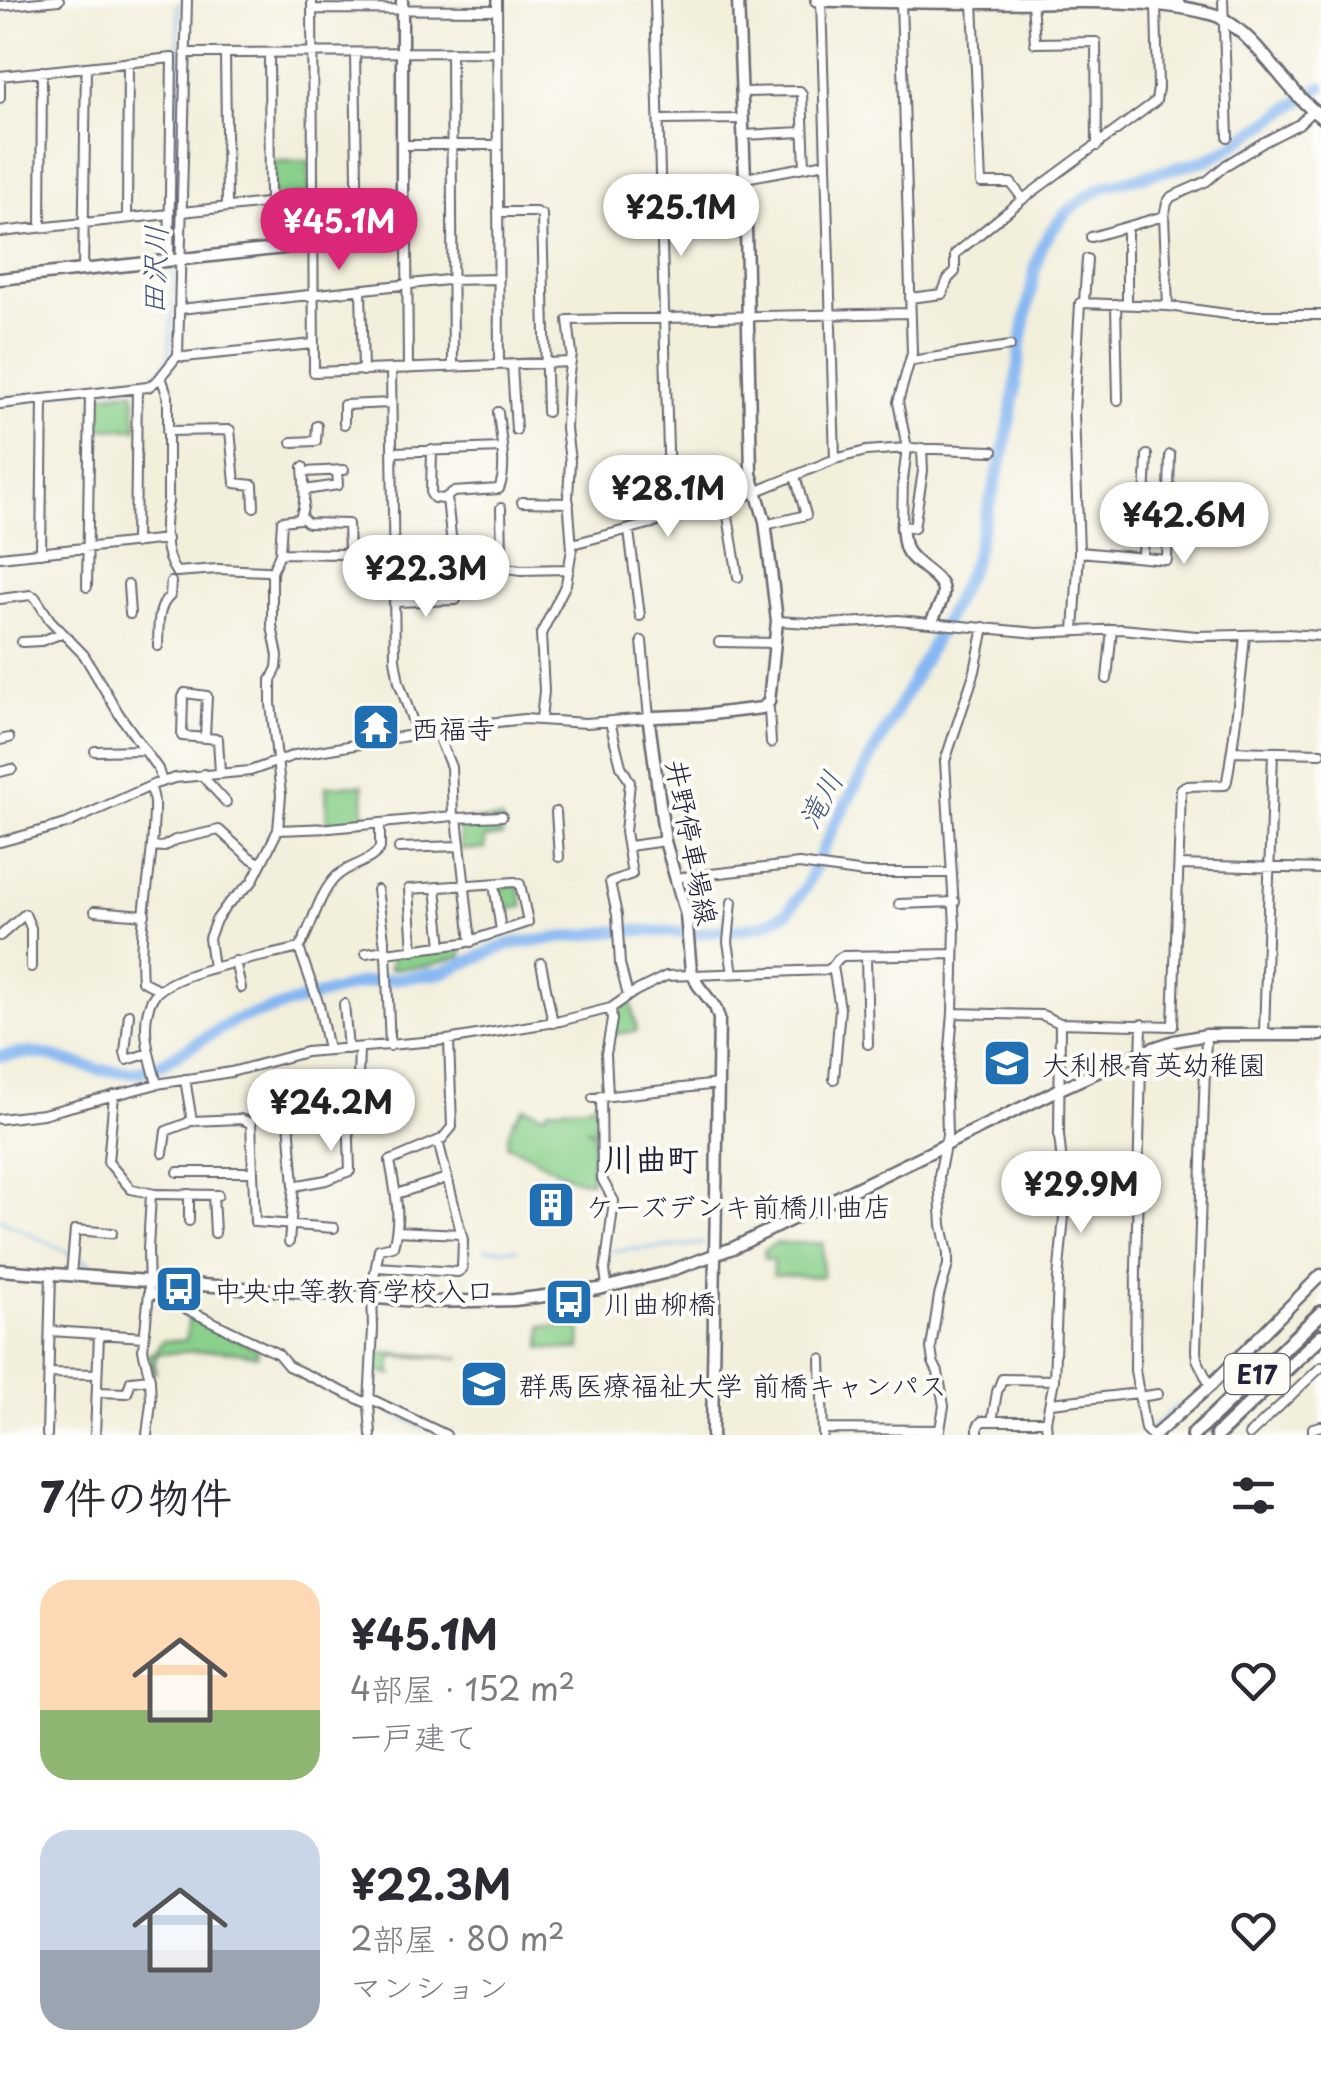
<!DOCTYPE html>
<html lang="ja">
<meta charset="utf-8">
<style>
body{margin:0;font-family:"Playpen Sans","Klee One",sans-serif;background:#f7f7f7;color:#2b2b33;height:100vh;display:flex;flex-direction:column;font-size:38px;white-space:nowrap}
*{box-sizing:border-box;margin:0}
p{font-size:32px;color:#7c7c81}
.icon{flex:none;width:55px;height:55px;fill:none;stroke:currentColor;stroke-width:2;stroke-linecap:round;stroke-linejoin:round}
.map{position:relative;height:1435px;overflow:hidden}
.sheet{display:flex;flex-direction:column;background:#fff;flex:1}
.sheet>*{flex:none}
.price{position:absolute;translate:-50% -85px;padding:0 22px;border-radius:35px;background:#fff;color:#222;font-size:32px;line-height:65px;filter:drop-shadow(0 2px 5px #0008)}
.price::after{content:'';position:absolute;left:50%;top:60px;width:30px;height:22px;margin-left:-15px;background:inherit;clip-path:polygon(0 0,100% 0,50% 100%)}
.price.selected{background:#db2777;color:#fff}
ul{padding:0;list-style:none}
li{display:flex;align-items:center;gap:30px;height:250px;padding:0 40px}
li span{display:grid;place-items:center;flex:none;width:280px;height:200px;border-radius:30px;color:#555}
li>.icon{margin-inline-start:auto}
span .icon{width:120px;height:120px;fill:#fffc;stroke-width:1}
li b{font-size:42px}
h2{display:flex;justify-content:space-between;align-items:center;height:120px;padding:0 40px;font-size:42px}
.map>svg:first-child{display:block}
.green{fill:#89d08b;stroke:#567963;stroke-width:2.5}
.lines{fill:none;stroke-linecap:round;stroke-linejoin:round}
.stream{stroke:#86b7f2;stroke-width:2.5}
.river{stroke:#86b7f2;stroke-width:12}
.street-casing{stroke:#6b6a73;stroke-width:12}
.secondary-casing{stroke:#6b6a73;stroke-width:15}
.primary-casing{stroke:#6b6a73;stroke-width:16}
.highway-casing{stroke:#6b6a73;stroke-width:18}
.street{stroke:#fff;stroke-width:8}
.secondary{stroke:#fff;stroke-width:10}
.primary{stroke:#fff;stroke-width:11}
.highway{stroke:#fff;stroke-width:12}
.labels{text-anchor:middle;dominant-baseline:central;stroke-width:8;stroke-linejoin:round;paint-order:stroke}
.shield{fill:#fdfcf7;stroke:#646373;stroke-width:2.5}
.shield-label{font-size:25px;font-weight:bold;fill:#22223b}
.poi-label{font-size:28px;fill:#22223b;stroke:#fdfcf7;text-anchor:start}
.street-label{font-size:28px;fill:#22223b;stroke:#fdfcf7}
.water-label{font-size:30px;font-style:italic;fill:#45567b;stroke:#fdfcf7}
.quarter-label{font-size:32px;font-weight:bold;fill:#22223b;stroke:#fdfcf7}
</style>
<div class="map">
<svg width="1321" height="1435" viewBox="0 0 1321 1435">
<rect width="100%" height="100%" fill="#fdfcf7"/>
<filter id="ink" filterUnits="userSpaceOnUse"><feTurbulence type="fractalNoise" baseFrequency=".01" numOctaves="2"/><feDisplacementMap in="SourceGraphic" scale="20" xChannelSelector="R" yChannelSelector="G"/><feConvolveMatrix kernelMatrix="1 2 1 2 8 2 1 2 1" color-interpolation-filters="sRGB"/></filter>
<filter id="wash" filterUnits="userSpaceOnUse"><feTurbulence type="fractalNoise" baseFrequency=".0048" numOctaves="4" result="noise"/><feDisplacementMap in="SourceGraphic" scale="40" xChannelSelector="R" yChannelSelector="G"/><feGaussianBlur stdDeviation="2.25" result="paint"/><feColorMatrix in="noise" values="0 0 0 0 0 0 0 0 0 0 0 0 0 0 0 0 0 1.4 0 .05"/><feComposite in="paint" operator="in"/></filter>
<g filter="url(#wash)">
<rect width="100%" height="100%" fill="#f2efdb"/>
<path class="green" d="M273 161H309V192L306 195 275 198 273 196Z
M134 391 137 429 95 428 96 399 99 395Z
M363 785 364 822 327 825 326 786Z
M502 819V836L485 838V849L461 850 459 821Z
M516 885 519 888 523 907 500 910 497 887Z
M461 947 462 956 428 966 390 969 392 956Z
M631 1001 637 1031 614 1034V1012Z
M597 1101 598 1127 593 1130 586 1129 594 1132 591 1181C564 1182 534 1153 507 1145 508 1128 512 1120 525 1107L545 1115 548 1109 586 1106Z
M777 1243H823L822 1277 773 1275V1260L764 1259V1250Z
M189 1315 258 1350 257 1356C224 1347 190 1352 157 1354L154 1366 156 1372H153L148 1354 155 1353 162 1341 186 1340Z
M542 1326 581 1328 580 1350 541 1348Z
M373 1352 462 1358 392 1356 391 1371 393 1374 374 1373Z"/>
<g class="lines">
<path class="stream" d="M175 257 179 61 178 4
M0 399 141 383C155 379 165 368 169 354L175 265
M0 1219 70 1254
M485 1249H517
M611 1251 703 1244
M78 1258 90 1263
M395 1414 423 1428
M1150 1430 1179 1404"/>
<path class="river" d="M0 1056 30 1053 47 1055 100 1070 138 1072 161 1064 235 1020 361 983 442 973 509 944 625 930 695 933 740 929 763 925 788 912 806 886 833 828 946 619 973 563 1004 451 1013 403 1022 337 1035 269 1042 246 1052 230 1064 215 1083 199 1105 186 1206 160 1226 150 1321 87"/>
</g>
</g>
<g filter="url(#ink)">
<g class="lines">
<g class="street-casing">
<path id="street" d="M312 0 314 372 571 362
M497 0 499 365
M655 0 670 520
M821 0 835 459
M1223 0 1228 137
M901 2 912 353 898 402 907 448 903 480 902 525 914 528 923 471 922 448
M973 2 981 183H1011L1023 199
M1032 2 1035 43 1096 42 1097 146
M0 6 59 0
M312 9 497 10
M451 52 453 367
M185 53 497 52
M225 53 227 207
M269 53 270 202
M355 53 358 240
M741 92 800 91 802 94 805 167
M0 98V76L172 58 169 260
M659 120 743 119
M743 135 803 132
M402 145H497
M745 178 826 163
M182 212 313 198
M498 212H536L542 215 547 412
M127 218 128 62
M41 227 42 71
M398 231 407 244 408 369
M0 232 169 214
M1091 237 1164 216
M83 269 86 67
M361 290 363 371
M910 298 942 294 948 279 955 272V254L1023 199 1156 101 1158 88 1156 4
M1084 302 1087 259
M1127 303V227
M1116 304 1118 400
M1168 306 1164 216 1167 203 1171 197 1207 181 1226 165 1264 142 1299 124 1312 111
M180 309 447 280 499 279
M178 355 184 357 313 344
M911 361 1010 346
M512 365 516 430
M391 370 395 659 399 682 417 734
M161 377 168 397V502C163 522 163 555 176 572L218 569 266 571 272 572V626L278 656 277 668 271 680V704L281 795 278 830 252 882 227 905 216 920 209 938 213 968
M0 404 148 387 158 380 178 355 187 0
M344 424V405L391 403
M167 431 230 430 235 483 253 485 254 507
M292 442 316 441 317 426
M432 450 431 494 434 498 444 499 453 492 499 489C508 468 500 435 498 412
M394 452 501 448
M304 472 344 470
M305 490 338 485 337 471
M447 498 451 536
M522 502 569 503
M726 504 738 577
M765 525 806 515 795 476
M629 531 640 616
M135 543 137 389
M572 544 726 504 835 459 866 451 907 448 993 451
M1079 552 1167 560 1170 455
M41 553 43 399
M280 553 343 554 349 551 348 524 308 523 301 517
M0 557 167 539
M1143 557 1147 455
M499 565 502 555 501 508
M426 569 487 565 521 570 569 569
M272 572 280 553 282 521 299 519C307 504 304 484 303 467
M128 585 130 614
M87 587 90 394
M0 599 31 595 35 597 50 620 84 655 119 714 158 769 162 782
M394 602 456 600
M777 621 826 624 898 620 1037 633 1121 629 1197 636 1286 634 1321 636
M1074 631 1079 552 1074 413 1080 303 1168 306 1234 315H1321
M22 642 41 641 63 633
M719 642 775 643
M158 646C159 629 156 608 170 596L171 582
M1107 679 1112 629
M767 705 769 709 771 743
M541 719 544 691 541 634 566 584 572 549 568 497 570 461 566 429 568 379 572 354 568 320 910 313
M610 722 621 766 630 782 625 832 632 874 610 882 617 915 620 964 628 996
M436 731 451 767 453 816 457 818 471 942
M205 736 207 696 185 693 183 697 182 736 218 739 220 773
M0 740 9 738
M95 751 144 750
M1232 751 1321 753
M0 772 12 769
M204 774 205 779 226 802
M150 787C157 800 153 818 153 833 150 882 138 932 142 981L156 988 158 991
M556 812 559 857
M457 818 502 816
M278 830 330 828 453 816
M0 842 66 824 155 784 175 778 250 771 295 755 472 725 524 719 586 723 649 718 642 641
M152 846 163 847 175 840 219 830 249 857 261 864
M629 846 665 841
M399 848 459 846
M1179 865 1321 869
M675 878 799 864 865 873H952
M494 884 501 931
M436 888 442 946
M377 890 386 953
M732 902 728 942 733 973
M899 904 955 902
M95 911 145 915
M0 936 25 914 31 928V967
M299 948 319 1005 328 1050
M366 953 386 950
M866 956 868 1044
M235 961 241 988
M541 963 553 1023
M833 967 840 1008 834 1079
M344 1004 348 1049
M953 1013 1042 1015 1060 1023 1173 1026 1181 789 1185 786 1225 785 1227 781C1235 733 1241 684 1245 635
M129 1014 125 1053 127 1060 149 1053
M1142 1024 1136 1267 1135 1370 1145 1429 1151 1435
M1264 1034 1273 752
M1206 1035 1196 1351 1197 1359 1210 1386
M390 1046 386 953 464 943 528 922 520 884 515 882 409 889 413 951
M185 1079 192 1121 240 1119 251 1123 255 1222 334 1228
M157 1084C150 1058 139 1025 152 999 167 970 269 957 299 948 312 927 317 899 333 880 346 864 369 865 380 848V823
M114 1095 108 1162 131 1189 155 1194 218 1195
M601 1096 602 1179 614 1201 605 1270 607 1287
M608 1096 606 1054 612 1020 611 1008
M593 1098 718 1084
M0 1119 43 1114 157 1084 231 1072 306 1052 447 1040 560 1021 611 1008 634 992 666 976 826 970C835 969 834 959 843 956L954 954
M163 1153 166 1131 187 1123 191 1120
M178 1172H253
M294 1186 326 1180 350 1171 348 1110
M396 1194 447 1178
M213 1195 215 1233
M189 1221V1194
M397 1231 461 1234
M289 1242 294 1186 289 1120 294 1117 357 1108 359 1048
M376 1267 458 1272 462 1269 463 1240 438 1141
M71 1275 75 1230 112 1233
M149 1293 160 1296 278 1354 288 1366 369 1404
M50 1331 144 1337
M821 1359 823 1435
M49 1373 97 1374
M1054 1380 1058 1279 1064 1217V1182L1059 1135 1060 1023
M97 1392 127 1393 131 1381 150 1379
M1139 1397 1158 1394
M369 1398 446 1435
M1051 1403 1138 1393
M992 1421 997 1392 1002 1379 1054 1380 1046 1421 1047 1435
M823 1429 940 1430
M1313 1434V1428L1321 1426
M47 1435 51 1273
M95 1435 99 1334
M147 1435 151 1403 150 1379 143 1350 149 1293 148 1249 151 1194
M371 1435 369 1404 373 1329 372 1289 379 1249 393 1246C402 1217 395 1190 390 1161L442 1139 452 1127 449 1040
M939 1435 944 1406 938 1372 933 1362 931 1348 939 1296 948 1265V1253L942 1225 939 1176 947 1135 946 1097 953 1013 955 925 945 761 975 671 984 627
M978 1435V1426L982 1421H1046
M1249 1435 1321 1367"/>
</g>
<g class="secondary-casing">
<path id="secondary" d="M1178 1V0
M0 279 376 238C390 237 400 235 402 220V0
M902 525C903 533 903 542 906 549 913 565 942 575 943 591 944 600 935 613 932 621
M0 1270 430 1302 514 1300 599 1289 664 1273 733 1248 1060 1089 1142 1052 1174 1041 1206 1035H1321
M712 1435 719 1018 715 1007 698 985 691 971 686 915 665 841 649 722V718L655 717 703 715 762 708 769 702 777 621 765 521 751 474 745 178 738 0
M1155 1435 1210 1386 1321 1275"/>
</g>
<g class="primary-casing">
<path id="primary" d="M817 0C891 2 964 3 1038 2 1093 1 1170 0 1218 16 1261 39 1283 88 1321 117"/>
</g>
<g class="highway-casing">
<path id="highway" d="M1193 1435 1321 1313
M1217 1435 1321 1336"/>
</g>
<use href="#street" class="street"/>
<use href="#secondary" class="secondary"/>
<use href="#primary" class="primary"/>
<use href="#highway" class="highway"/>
</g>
</g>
<defs>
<g id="temple-square" transform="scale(2.5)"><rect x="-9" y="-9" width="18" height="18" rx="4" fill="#1f6fb2" stroke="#fdfcf7"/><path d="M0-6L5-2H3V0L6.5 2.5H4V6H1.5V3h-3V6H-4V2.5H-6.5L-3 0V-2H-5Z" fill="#fff"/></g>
<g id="school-square" transform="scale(2.5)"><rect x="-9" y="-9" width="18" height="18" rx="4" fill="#1f6fb2" stroke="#fdfcf7"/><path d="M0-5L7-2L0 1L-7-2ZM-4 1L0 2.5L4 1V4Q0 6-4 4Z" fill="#fff"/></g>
<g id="building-square" transform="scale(2.5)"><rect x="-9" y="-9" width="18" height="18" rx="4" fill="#1f6fb2" stroke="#fdfcf7"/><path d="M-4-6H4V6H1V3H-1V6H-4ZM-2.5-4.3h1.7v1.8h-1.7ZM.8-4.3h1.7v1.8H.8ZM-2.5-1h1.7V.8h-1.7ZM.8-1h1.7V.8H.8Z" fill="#fff"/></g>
<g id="bus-square" transform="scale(2.5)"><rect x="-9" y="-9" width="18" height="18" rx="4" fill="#1f6fb2" stroke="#fdfcf7"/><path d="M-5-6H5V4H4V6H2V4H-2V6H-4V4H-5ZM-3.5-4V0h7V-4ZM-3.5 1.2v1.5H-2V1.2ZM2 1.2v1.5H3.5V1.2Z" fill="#fff"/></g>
<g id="university-square" transform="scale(2.5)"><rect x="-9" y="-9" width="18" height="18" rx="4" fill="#1f6fb2" stroke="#fdfcf7"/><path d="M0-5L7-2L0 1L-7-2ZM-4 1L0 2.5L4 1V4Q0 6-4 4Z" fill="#fff"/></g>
</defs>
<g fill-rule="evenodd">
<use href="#temple-square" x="376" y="727"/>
<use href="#school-square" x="1007" y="1063"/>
<use href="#building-square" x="551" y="1205"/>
<use href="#bus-square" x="179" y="1289"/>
<use href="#bus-square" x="569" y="1302"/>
<use href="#university-square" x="484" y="1384"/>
</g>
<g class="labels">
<rect class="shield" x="1224.5" y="1354" width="65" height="40" rx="8"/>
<g class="shield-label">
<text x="1257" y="1374">E17</text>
</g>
<g class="poi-label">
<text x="411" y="727">西福寺</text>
<text x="1042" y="1063">大利根育英幼稚園</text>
<text x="586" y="1205">ケーズデンキ前橋川曲店</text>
<text x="214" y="1289">中央中等教育学校入口</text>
<text x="604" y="1302">川曲柳橋</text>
<text x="519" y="1384">群馬医療福祉大学 前橋キャンパス</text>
</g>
<g class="street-label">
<text transform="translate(693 842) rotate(79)">井野停車場線</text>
</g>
<g class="water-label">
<text transform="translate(153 270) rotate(-88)">田沢川</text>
<text transform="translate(819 799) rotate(-62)">滝川</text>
</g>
<g class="quarter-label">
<text x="651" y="1158">川曲町</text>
</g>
</g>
</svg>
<b class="price" style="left:681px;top:259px">¥25.1M</b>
<b class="price selected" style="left:339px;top:273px">¥45.1M</b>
<b class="price" style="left:668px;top:540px">¥28.1M</b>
<b class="price" style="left:1184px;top:567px">¥42.6M</b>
<b class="price" style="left:426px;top:620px">¥22.3M</b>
<b class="price" style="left:331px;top:1154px">¥24.2M</b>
<b class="price" style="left:1081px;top:1236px">¥29.9M</b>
</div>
<section class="sheet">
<h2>7件の物件<svg class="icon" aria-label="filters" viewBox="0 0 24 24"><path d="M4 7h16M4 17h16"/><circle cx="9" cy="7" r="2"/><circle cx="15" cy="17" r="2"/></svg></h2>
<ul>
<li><span style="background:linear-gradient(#ffd9b3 65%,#8fb573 0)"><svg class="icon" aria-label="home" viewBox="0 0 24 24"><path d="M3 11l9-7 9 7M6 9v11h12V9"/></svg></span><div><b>¥45.1M</b><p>4部屋 · 152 m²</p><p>一戸建て</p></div><svg class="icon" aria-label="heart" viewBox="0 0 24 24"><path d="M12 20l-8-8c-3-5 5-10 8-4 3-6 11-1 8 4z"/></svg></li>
<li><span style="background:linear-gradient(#c9d6e8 60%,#9aa5b1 0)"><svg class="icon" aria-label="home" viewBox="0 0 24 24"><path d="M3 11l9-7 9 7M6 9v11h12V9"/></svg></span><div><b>¥22.3M</b><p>2部屋 · 80 m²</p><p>マンション</p></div><svg class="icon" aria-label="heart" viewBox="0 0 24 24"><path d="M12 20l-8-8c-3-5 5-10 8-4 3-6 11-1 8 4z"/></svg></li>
</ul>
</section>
